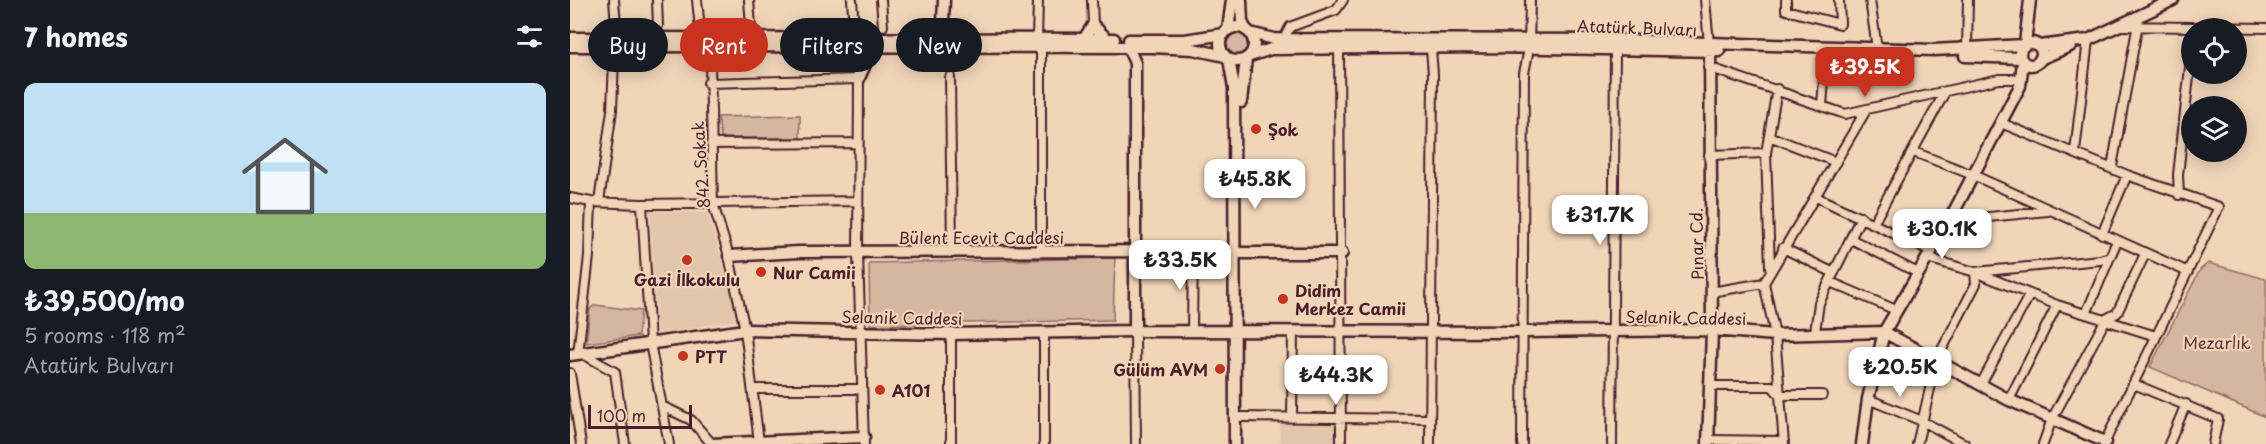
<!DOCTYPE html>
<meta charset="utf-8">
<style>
body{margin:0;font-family:"Playpen Sans",sans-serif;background:#242831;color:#f1f3f6;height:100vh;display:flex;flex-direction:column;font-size:22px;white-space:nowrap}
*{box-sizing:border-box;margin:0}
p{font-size:20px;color:#9ea1a6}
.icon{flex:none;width:33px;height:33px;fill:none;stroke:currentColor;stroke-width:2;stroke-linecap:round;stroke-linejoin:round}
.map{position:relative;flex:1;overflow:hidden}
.details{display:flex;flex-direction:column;background:#171b24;width:570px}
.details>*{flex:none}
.top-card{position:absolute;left:18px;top:18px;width:570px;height:54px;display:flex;gap:12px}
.fabs{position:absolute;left:1611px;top:18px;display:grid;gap:12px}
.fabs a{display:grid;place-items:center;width:66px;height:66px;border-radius:50%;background:#171b24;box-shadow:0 3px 15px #0003;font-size:30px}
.scale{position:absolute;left:18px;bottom:15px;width:104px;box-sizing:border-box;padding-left:6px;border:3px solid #4a1f2b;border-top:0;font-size:16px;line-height:21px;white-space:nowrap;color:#4a1f2b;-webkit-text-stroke:4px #f0d5b7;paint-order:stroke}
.price{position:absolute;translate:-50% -51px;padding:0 14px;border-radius:12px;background:#fff;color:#222;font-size:20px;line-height:39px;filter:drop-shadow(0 2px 3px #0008)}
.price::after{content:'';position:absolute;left:50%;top:36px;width:18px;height:14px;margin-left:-9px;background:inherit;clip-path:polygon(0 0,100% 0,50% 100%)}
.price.current{background:#c8321e;color:#fff}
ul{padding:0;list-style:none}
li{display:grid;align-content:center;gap:12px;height:318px;padding:0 24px}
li+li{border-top:2px solid #363941}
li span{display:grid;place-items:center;height:186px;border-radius:12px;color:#555}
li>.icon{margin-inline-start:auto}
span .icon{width:108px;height:108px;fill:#fffc;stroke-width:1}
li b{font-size:26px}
h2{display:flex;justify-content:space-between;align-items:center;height:72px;padding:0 24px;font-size:26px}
.tag{padding:0 21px;border-radius:27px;background:#171b24;box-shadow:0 3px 15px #0003;font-size:21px;line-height:54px}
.tag.current{background:#c8321e;color:#fff}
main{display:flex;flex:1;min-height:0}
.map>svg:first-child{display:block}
.built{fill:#e2c6ab}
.green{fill:#d5b7a0;stroke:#906b66;stroke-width:1.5}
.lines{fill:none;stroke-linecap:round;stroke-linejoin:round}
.street-casing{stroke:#4a1f2b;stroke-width:12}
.secondary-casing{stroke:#4a1f2b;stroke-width:15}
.street{stroke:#f0d5b7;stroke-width:8}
.secondary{stroke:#f0d5b7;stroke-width:10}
.poi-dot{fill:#c8321e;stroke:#f0d5b7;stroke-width:2}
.labels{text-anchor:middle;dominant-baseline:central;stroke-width:4.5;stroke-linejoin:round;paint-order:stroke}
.street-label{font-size:16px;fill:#4a1f2b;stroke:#f0d5b7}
.poi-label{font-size:16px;font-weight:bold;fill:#4a1f2b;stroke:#f0d5b7;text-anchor:start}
.park-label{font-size:16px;fill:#5f363d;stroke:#f0d5b7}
</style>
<main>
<section class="details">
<h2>7 homes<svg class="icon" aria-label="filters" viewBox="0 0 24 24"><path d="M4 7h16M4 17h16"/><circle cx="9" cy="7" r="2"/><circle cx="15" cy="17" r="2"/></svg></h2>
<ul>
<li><span style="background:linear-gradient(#bfe0f5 70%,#8fb573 0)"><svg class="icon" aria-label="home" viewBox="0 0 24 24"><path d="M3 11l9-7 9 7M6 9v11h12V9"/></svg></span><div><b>₺39,500/mo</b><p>5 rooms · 118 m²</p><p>Atatürk Bulvarı</p></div></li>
</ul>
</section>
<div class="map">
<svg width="1696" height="444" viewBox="0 0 1696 444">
<rect width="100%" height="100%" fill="#f0d5b7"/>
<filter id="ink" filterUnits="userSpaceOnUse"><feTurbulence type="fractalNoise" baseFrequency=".0167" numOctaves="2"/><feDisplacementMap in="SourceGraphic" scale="12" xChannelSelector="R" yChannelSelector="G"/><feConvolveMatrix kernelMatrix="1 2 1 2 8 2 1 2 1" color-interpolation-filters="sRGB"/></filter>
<g filter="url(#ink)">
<path class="built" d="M80 211 137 213 166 306 165 320 87 334Z
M710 423H765V444H710Z"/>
<path class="green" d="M655 44a12 12 0 1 1 24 0a12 12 0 1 1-24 0Z
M230 115V138H151L148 117Z
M545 258 543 320 300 325 299 263Z
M1638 263 1696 279V417L1580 367 1630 270Z
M25 305 71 311 68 336 16 343 20 309Z"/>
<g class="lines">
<g class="street-casing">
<path id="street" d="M44 0 46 25
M87 0 88 26
M127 0 131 39
M179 0 182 39
M282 0 284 26
M311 0 313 26
M522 0 523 25
M1135 0 1139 44
M1216 0V10L1270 24 1269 0
M1300 0 1307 49
M1548 26 1696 28
M467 39 468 0
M714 39 720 27 766 10 773 0
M769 44 771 444
M471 47V252
M1397 49 1398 0
M140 62 143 204 159 256 175 330 189 442
M1138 67 1275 114 1429 79H1452
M380 77 382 253
M138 83 289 79 288 253 294 444
M1252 106 1256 53
M1431 123 1557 175 1649 207 1534 444
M1199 136 1266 162
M141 144 288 143
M1344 152 1403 175 1618 272
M1505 152 1518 40
M1139 155 1196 153
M1542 167 1569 18
M1609 195 1608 175 1622 49
M1246 197 1361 251
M0 198 21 202 72 204 288 201
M29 202 42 110 44 59
M72 204 80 343 99 444
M1379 221 1478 211
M1304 222 1375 92
M1532 234 1557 175
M1281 239 1348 273
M1213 248 1264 273
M1357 258 1405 272 1530 260 1540 257 1547 241
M1200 267 1196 153 1207 89
M1260 282 1326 310
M1141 292 1194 283
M1516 314 1540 257
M565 331 566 444
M622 331 623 252
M1245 332 1249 303 1291 217
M8 354 19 256 21 202
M13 354 45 372 55 444
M0 373 11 444
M1411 384 1460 294
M1564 384 1648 419 1643 444
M1140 386H1202L1210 395H1252
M183 389H292
M1298 399 1352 421 1395 444
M1439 400 1487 305
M92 406 121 420 142 444
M672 417 860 419
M722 418 723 331
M1138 440 1214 441
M381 444V334
M474 444V332
M860 444 863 74 861 49
M952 444 954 73 959 49 960 0
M1042 444 1045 50
M1214 444 1205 335 1194 283 1295 112
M1347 444 1367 359 1406 284 1405 272 1487 305 1586 336
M1473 444 1482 419 1536 319 1547 313 1575 254
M1599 444 1616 404"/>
</g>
<g class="secondary-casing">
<path id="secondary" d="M671 0 672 22 676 30
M650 44a17 17 0 1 1 34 0a17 17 0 1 1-34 0Z
M658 30 662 0
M680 33 704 39 1044 40 1364 50 1454 45
M0 38 544 39
M514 39 523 25 537 39
M559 40H615L654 34
M286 42 282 47 289 79
M1450 54a11 11 0 1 1 22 0a11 11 0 1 1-22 0Z
M1455 44 1460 0
M372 45 374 0
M0 46 581 47 623 49 655 56
M126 46 140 62 149 47
M1469 46 1518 40 1603 0
M558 47 565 63V331
M680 56 701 49 918 47 1149 51
M1395 56 1450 58
M659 59 664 88 665 444
M1470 59 1500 46
M289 78 303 47
M671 102 676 59
M671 253H772
M159 256 229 252 566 251 663 254
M0 355 175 330 381 334 565 331 951 332 1142 330 1205 335 1314 332 1439 400 1535 442
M141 444 294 437
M1138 444 1142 330 1140 46
M1292 444 1298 399 1314 332 1379 221 1450 86 1453 62"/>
</g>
<use href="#street" class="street"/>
<use href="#secondary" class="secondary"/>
</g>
</g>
<g class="poi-dot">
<circle cx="686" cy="129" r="6"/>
<circle cx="117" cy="260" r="6"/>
<circle cx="191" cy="272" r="6"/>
<circle cx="713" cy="299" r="6"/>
<circle cx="113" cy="356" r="6"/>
<circle cx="650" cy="369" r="6"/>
<circle cx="310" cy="390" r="6"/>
</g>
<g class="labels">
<g class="street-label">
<text transform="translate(1067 27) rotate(2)">Atatürk Bulvarı</text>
<text transform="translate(130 165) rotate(-94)">842. Sokak</text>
<text x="411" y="237">Bülent Ecevit Caddesi</text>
<text transform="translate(1126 244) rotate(-91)">Pınar Cd.</text>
<text transform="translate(332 317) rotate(1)">Selanik Caddesi</text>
<text transform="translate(1116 317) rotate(1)">Selanik Caddesi</text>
</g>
<g class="poi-label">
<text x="698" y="129">Şok</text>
<text x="203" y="272">Nur Camii</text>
<text x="117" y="279" text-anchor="middle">Gazi İlkokulu</text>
<text x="725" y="290">Didim<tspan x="725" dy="18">Merkez Camii</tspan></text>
<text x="125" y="356">PTT</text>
<text x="638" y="369" text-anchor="end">Gülüm AVM</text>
<text x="322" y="390">A101</text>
</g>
<g class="park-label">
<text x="1647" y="342">Mezarlık</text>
</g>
</g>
</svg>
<div class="fabs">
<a><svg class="icon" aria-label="locate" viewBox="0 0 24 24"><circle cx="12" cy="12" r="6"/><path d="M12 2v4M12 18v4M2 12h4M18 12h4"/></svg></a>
<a><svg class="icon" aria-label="layers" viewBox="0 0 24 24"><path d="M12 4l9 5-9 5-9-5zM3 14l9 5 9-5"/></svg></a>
</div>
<div class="scale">100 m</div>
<b class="price current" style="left:1295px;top:98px">₺39.5K</b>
<b class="price" style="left:685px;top:210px">₺45.8K</b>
<b class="price" style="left:1030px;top:246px">₺31.7K</b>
<b class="price" style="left:1372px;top:260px">₺30.1K</b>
<b class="price" style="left:610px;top:291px">₺33.5K</b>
<b class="price" style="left:1330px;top:398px">₺20.5K</b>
<b class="price" style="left:766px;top:406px">₺44.3K</b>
<div class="top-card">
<a class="tag">Buy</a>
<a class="tag current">Rent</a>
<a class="tag">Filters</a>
<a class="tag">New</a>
</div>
</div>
</main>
